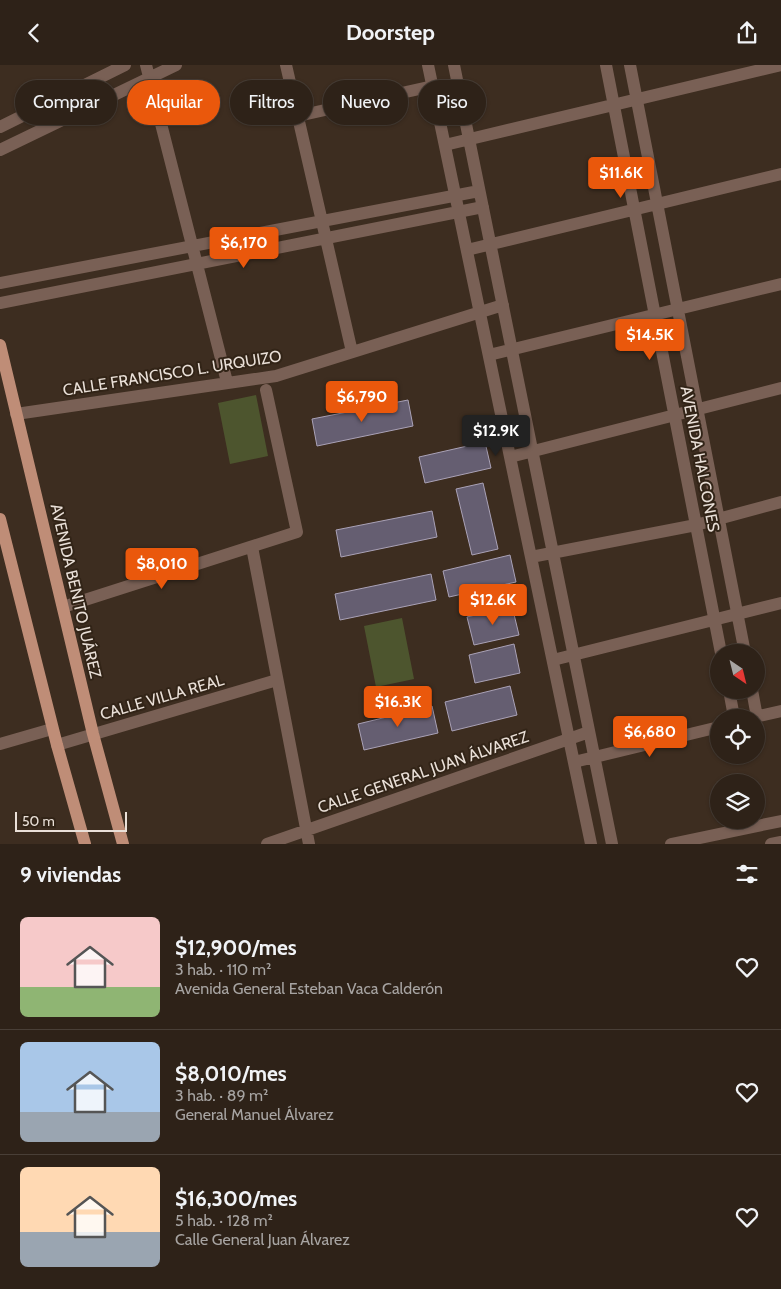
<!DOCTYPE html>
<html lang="es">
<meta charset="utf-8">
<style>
body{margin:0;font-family:Cabin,sans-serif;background:#3a2f25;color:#f1f3f6;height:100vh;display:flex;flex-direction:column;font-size:19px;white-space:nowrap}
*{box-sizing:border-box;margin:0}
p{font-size:16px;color:#a7a4a2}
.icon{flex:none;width:28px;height:28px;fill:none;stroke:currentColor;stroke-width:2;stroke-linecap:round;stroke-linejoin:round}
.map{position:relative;height:779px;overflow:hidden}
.sheet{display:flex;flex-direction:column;background:#2e2218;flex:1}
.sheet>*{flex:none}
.banner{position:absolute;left:15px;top:15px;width:500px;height:45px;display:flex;gap:10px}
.needle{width:32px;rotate:145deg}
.fabs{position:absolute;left:710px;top:579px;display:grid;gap:10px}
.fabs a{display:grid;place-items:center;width:55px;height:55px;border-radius:50%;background:#2e2218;box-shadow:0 1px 4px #0004,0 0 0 1px #493f37;font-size:25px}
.scale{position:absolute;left:15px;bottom:12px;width:112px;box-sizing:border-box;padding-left:5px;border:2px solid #eae0d8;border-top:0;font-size:14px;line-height:18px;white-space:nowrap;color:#eae0d8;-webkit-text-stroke:4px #322417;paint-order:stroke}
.price{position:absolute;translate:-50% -42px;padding:0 11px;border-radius:5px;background:#ea580c;color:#fff;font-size:16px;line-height:32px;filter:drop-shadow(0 1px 2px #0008)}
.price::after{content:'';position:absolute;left:50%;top:30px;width:15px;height:11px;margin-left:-8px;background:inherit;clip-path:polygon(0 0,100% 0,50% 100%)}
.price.on{background:#222;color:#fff}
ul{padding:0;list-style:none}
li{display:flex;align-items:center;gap:15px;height:125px;padding:0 20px}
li+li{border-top:1px solid #493f37}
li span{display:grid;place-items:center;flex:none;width:140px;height:100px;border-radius:8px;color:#555}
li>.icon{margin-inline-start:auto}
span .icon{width:60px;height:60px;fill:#fffc;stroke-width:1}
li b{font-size:21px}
h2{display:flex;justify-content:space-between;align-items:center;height:60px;padding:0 20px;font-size:21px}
.chip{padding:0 18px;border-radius:22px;background:#2e2218;box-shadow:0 1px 4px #0004,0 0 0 1px #493f37;font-size:18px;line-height:45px}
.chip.on{background:#ea580c;color:#fff}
header{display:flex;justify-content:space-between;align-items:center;height:65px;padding:0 20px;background:#2e2218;font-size:22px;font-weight:700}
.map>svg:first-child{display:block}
.green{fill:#4d552e}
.building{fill:#655e71;stroke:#aaa2b7}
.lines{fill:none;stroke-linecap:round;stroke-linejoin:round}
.minor{stroke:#796055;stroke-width:12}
.major{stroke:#bf8d77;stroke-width:12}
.labels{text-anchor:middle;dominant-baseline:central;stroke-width:4;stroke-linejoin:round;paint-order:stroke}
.street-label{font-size:16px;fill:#eae0d8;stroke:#322417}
</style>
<header><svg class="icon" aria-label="back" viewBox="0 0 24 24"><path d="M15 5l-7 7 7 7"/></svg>Doorstep<svg class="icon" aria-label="share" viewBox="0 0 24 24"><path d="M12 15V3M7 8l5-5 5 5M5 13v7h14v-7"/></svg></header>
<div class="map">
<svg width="781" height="779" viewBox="0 0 781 779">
<rect width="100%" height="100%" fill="#3d2d20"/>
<path class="green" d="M256 330 268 391 230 399 218 338Z
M402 553 414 614 376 622 364 561Z"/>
<path class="building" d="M408 335 413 361 317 381 312 354Z
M485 377 491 403 425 418 419 392Z
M483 418 498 484 472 490 456 424Z
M432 446 437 472 341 492 336 465Z
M510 490 516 517 449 532 443 506Z
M431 509 436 535 340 555 335 529Z
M512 541 519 570 474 580 467 552Z
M514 579 520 608 475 618 469 590Z
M510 621 517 650 452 666 445 637Z
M432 641 438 668 364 685 358 659Z"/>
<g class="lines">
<path class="minor" d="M146 0 227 317
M286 0 352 287
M428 0 591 779
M454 0 612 779
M606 0 721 588
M630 0 745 588
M298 51 433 21
M0 62 125 0
M445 80 781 0
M0 85 176 0
M467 185 781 109
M0 218 479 126
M0 238 483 142
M489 290 781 219
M16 349 276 311 503 240
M510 392 781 323
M252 482 309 779
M531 492 696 460 781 437
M63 542 297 467 266 325
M553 595 781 538
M729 625 734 652
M752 625 757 652
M755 652 781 646
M0 679 52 664
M57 680 277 615
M574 697 719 662
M267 779 589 667
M671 779 781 756
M771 779 781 777"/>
<path class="major" d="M0 280 93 669 123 779
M0 454 57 680 85 779"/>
</g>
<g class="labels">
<g class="street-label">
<text transform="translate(172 308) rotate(-9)">CALLE FRANCISCO L. URQUIZO</text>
<text transform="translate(700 394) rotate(79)">AVENIDA HALCONES</text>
<text transform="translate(76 526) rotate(77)">AVENIDA BENITO JUÁREZ</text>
<text transform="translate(162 632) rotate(-16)">CALLE VILLA REAL</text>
<text transform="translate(423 707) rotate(-19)">CALLE GENERAL JUAN ÁLVAREZ</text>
</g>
</g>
</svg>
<div class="fabs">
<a><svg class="needle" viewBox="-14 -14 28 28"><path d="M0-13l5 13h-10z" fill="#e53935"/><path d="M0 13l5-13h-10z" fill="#a7a4a2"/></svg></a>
<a><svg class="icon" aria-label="locate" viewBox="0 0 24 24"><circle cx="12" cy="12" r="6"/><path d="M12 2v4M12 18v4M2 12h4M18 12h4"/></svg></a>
<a><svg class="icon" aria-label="layers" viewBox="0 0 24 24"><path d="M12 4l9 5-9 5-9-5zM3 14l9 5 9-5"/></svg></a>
</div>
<div class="scale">50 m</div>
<b class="price" style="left:621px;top:134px">$11.6K</b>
<b class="price" style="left:244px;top:204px">$6,170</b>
<b class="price" style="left:650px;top:296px">$14.5K</b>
<b class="price" style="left:362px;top:358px">$6,790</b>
<b class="price on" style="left:496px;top:392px">$12.9K</b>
<b class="price" style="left:162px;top:525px">$8,010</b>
<b class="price" style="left:493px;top:561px">$12.6K</b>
<b class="price" style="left:398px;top:663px">$16.3K</b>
<b class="price" style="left:650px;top:693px">$6,680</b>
<div class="banner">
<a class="chip">Comprar</a>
<a class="chip on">Alquilar</a>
<a class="chip">Filtros</a>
<a class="chip">Nuevo</a>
<a class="chip">Piso</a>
</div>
</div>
<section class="sheet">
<h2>9 viviendas<svg class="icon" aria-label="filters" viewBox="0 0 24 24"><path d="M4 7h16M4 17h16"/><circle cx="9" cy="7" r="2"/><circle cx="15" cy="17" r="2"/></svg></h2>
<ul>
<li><span style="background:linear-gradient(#f6c9c9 70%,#8fb573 0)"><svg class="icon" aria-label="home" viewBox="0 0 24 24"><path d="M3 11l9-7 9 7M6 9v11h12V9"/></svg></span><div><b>$12,900/mes</b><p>3 hab. · 110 m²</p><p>Avenida General Esteban Vaca Calderón</p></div><svg class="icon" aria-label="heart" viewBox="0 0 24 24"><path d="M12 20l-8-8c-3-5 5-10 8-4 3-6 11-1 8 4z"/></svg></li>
<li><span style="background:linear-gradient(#a9c7e8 70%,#9aa5b1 0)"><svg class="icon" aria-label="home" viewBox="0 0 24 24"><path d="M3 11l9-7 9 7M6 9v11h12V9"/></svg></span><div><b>$8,010/mes</b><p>3 hab. · 89 m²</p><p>General Manuel Álvarez</p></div><svg class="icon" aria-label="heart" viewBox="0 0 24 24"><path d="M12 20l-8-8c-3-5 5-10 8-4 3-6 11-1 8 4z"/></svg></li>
<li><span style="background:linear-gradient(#ffd9b3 65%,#9aa5b1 0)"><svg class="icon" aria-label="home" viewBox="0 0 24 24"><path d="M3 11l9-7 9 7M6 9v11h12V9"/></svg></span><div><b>$16,300/mes</b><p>5 hab. · 128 m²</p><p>Calle General Juan Álvarez</p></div><svg class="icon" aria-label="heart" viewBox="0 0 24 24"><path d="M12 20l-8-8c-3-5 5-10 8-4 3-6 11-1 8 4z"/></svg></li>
</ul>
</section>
